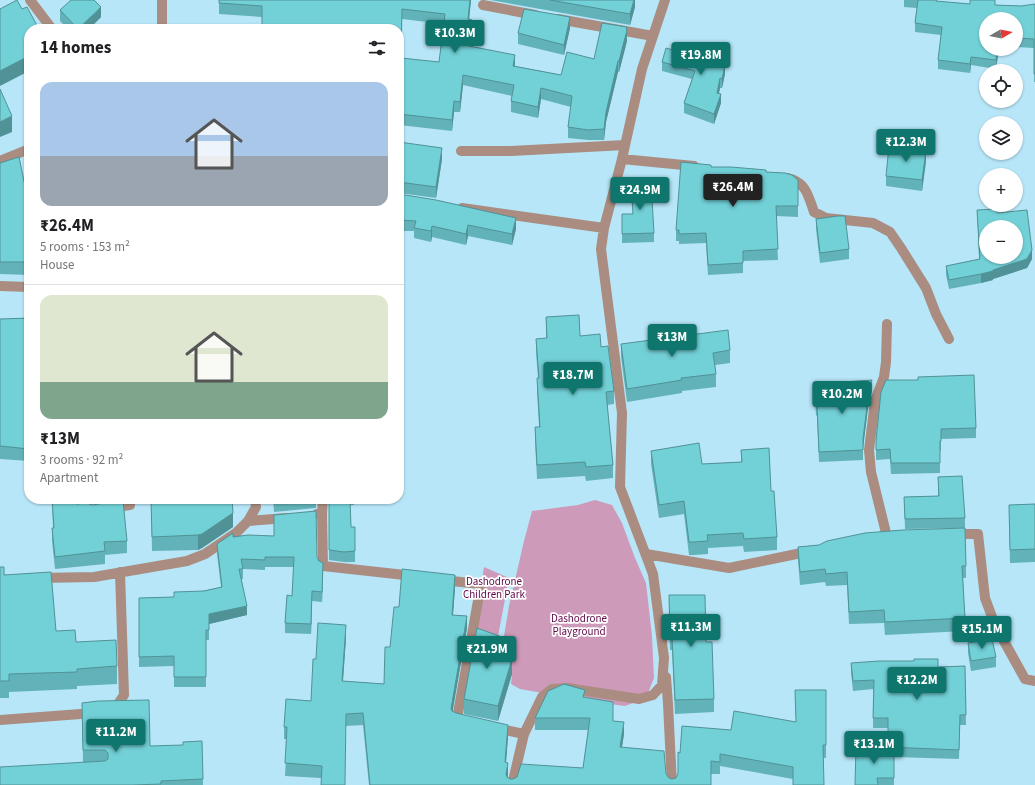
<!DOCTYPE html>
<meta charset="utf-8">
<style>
body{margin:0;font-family:"Source Sans 3",sans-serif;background:#f2f2f2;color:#202124;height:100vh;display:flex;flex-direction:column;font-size:15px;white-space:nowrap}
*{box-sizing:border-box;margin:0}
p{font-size:13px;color:#757577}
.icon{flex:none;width:22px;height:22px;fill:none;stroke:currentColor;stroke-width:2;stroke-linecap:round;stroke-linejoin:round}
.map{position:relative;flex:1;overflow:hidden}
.details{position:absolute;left:24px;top:24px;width:380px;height:480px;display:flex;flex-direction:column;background:#fff;border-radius:16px;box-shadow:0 1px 3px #0004}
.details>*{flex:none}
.needle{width:26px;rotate:81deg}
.fabs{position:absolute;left:979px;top:12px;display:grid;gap:8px}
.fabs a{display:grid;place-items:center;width:44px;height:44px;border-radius:50%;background:#fff;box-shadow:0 1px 3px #0004;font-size:20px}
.price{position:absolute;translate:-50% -34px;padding:0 9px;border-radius:4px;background:#0f766e;color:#fff;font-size:13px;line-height:26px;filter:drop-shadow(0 1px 2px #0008)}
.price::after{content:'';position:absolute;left:50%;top:24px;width:12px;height:9px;margin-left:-6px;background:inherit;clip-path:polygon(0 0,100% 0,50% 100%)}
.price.selected{background:#222;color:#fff}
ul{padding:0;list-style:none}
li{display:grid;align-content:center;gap:8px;height:212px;padding:0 16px}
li+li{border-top:1px solid #e0e0e0}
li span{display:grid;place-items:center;height:124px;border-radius:12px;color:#555}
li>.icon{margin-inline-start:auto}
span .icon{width:72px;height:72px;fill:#fffc;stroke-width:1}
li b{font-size:17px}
h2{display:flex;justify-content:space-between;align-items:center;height:48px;padding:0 16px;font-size:17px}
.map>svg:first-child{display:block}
.green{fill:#ce9aba}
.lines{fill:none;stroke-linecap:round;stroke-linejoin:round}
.minor{stroke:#aa8c80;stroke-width:10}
.wall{fill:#62b3b9;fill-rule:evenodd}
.shaded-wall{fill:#509296}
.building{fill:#72d0d7;stroke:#509296;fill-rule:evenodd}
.labels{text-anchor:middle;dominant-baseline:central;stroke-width:3.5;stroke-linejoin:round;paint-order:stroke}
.park-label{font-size:11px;fill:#5f0848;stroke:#fff}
</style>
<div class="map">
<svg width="1035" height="785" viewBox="0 0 1035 785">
<rect width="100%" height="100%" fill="#b7e6f8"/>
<path class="green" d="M595 500 612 505 622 523 635 558 646 583 652 636 654 678 648 693 641 700 625 706 587 701 520 689 511 684 512 675 500 679 502 648 509 606 524 541 532 511 578 505Z
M484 567 509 578 496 647 472 641Z"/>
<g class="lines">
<path class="minor" d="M30 0 52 29
M483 5 535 15
M558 19 653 36
M162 29V0
M461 151H511L625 145
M622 159 694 166
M0 161 29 149
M787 178C806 182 808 195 814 212L826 218 873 223 890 232 901 248 926 288 936 314 949 339
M462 208 604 228
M0 286 29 287
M887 324 886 362 884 377 875 401 869 450 871 472 887 537
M110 508 130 505V499
M317 514H322L323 499
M322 514 323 566 414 576
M248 521 287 518
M953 534H978L985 598 995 625 1025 679 1035 681
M646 554 729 568 811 551
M38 578 94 577 187 561 205 554 236 533 248 521 256 507 255 499
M441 580 481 584 457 719 464 721
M666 677 668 704 672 785
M112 709 115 708 124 695 120 572
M0 720 94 713
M495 728 524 734
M512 785 524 734 542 697 552 689 567 688 639 699 653 695 662 685 664 658 653 574 620 487 622 413 601 249 604 228 622 159 642 69 665 0"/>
</g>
<path class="wall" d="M219 0H471L469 19 472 30 470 46 515 66 561 75 594 59 627 30V41L619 72H618L606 122 604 140H588L568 138V127L571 107 541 99 538 118 511 112V101L512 96 463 85 460 112H454L452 131 399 125V29L262 17 219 14ZM402 19 444 24 439 62 401 58Z
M490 0H635V7L630 25Z
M904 0H937V2L970 4 995 5 1021 6 1035 4V82H1034V48L1016 47V19L986 49H999L996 69 971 65 970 73 938 69V60L941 35 915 32V23L917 8 904 7Z
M60 10 101 17 89 29H68L60 21Z
M570 28 564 55 518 44V33Z
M700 58 727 61 725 67V74L722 88H720L719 93 721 103 714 124 684 113V103L692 79 662 71V62Z
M399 142 442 159 436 198 399 193Z
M926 161 922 191 886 186V176Z
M0 163 25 186H29V275L0 274Z
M711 167 766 172 798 180V217L776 216 778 260 743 261V273L708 275 706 243 679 244V241H676V230Z
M631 184 654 233V242L622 243V214H633Z
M399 194 516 229 512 245 468 236 466 245 432 237 431 242 414 238V231H399Z
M977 210 997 213 1032 259 1027 268 993 279V280L981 283 949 289 946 275V266L979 259Z
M816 219 849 249V259L820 263 816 229Z
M546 317 601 347 614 391V404L607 405 613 465V478L586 481 585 476 537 479 535 441V427H539L537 391V378H538L536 352V339L546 338Z
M29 318V461L0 459V319Z
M621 344 730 350V363L715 365 716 374V387L682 391V393L627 402 621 357Z
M815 384 872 391 869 400 863 445V460L819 462 817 415 816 416 815 394Z
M881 392 976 428V438L941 439V451H940V473L891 474 890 459 876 460V440Z
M741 450 771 491 777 537V550L744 552 743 546 708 548V554L694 555H689L684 514 659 518 651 464V451L702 464 741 462Z
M938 477 965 518V528L905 529 904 497 938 496Z
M52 499H76V504L127 541V553L105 555V564L55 569 52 541V528H53Z
M151 499H232L233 527 202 548 198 550 152 551Z
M273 499H316V508L274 512Z
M329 499H354V505H350L351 527H355V562H344L329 560Z
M1035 504V562L1010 563 1009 505Z
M233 537 317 557 323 573 322 602 312 601 311 634 285 633V623L292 596 294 567H265V570L243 569V579H241L247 615 209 624V640H206V687H174V666L139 667V598L174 597 221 587 217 554V544Z
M819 545 966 566V578H963L965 631 885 635 884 623 849 624 847 585 826 586 825 582 800 585 798 560V547Z
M0 567 4 575 56 631 117 666V684L77 686V689L9 692V698H0Z
M455 588 453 615 467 628 452 711 508 737 506 762 508 775 507 777 510 779H513L583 768 588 730H535V718L585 697 613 721 624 734 622 747 666 774 669 778 672 779 676 778 678 774V752L680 753 731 730 796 722 826 690V758H823L793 779 720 766V774H711V785H369L363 725 346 726 321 778 285 776 287 739H284V727L311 701 316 659 346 638 343 681 384 684 390 647 399 607Z
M669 595 706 642 714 699V712L675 714 672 650H670Z
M968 643 996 657V667L971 671 968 653Z
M502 652 501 657 512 674 498 721 464 714V699Z
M851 663 938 667 965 666 966 725H960L959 759 894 757V785H855L888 747V728H873V689L853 691 851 673Z
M82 703 150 746 203 779V785H0L83 763Z"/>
<path class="shaded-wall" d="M470 0H471L468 30V19Z
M634 0H635V7L630 25V14Z
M101 7V17L89 29H79Z
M570 17V28L564 55V45Z
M472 20V30L469 57V46Z
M627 27V32V30V41L619 72V61Z
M29 41V71L0 86V71L24 43Z
M997 49H999L996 69V60Z
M727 52V61L725 67V74L722 88V79L724 65Z
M515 55V66H513Z
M971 57V65L970 73V64Z
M618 61V72L606 122 604 140V129L606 112Z
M463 75V85L460 112V102Z
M720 78V88L717 102V93Z
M541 88V99L538 118V107Z
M721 94V103L714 124V114Z
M454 101V112L452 131V120Z
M12 116V132L0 137V122Z
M442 148V159L436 198V187Z
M926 151V161L922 191V180Z
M516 218V229L512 245V234Z
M468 225V236L466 245V234Z
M432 226V237L431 242V231Z
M1032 250V259L1027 268 993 279V280L981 283V274L993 270Z
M872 380V391L869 400 863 449V439L869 390Z
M233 513V527L202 548 198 550V535Z
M323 563V573L322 602V592Z
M455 575V588L452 627V615Z
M312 591V601L311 634V624Z
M247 606V615L209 624V640V614Z
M467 616V628L451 721V709Z
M346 625V638L342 693V681Z
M502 637V652L500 672V657Z
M512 659V674L498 721V706Z
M624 722V734L620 759V747Z
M508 725V737L505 775V762Z
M508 763V775L506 785V774Z"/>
<path class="building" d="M17 0 22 9 27 7 39 29H29V41L24 43 29 52V56L0 71V9Z
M71 0H94L101 7 78 29 60 10Z
M219 0H470L468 19 472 20 469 46 515 55 513 66 561 75 567 52 594 59 602 23 627 27 626 29 627 30 619 61H618L606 112 604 129 588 130 568 127 572 96 541 88 538 107 511 101 514 85 463 75 460 102 454 101 452 120 399 114V29H262V6L219 3ZM402 9 445 14 439 62 401 58Z
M550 0H634L630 14Z
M918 0H936V1L970 4V0H995V5L1021 6 1035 4V74H1034V39L1016 38V19H986V49H997L996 60 971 57 970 64 938 60 942 27 915 23Z
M524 9 570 17 564 45 518 33Z
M703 46 727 52 724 65H725L722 79 720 78 717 93 721 94 714 114 684 103 695 71 662 62 666 48 700 58Z
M0 89 12 116 0 122Z
M399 142 442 148 436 187 399 182Z
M889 146 926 151 922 180 886 176Z
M19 157 25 186H29V262H0V163Z
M681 162 711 165V167H731L766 170V172L785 173 792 175 798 180V206H776L778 249 743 251V263L708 265 706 233 679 234V230H676Z
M651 182 654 233 622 234V214H633L631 184Z
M399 194 436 200 516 218 512 234 468 225 466 234 432 226 431 231 414 228 416 221 399 220Z
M996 209 997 213 1027 210 1032 250 1027 259 993 270V271L981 274 949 280 946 266 980 259 977 210ZM986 227H1016V257H986Z
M838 216H845L849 249 820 253 816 219Z
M579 315 580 336 600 334 601 347 608 346 614 391 606 392 613 465 586 467 585 462 537 465 535 427H540L537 378H539L536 339 547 338 546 317Z
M29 318V449L0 446V319Z
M728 330 730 350 713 353 716 374 681 378 682 380 627 389 621 344Z
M974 375 976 428 941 429V441H940V463H891L890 449 876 450V440L881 392 886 380H918V377Z
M872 380 869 390 863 439V450L819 452 817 405H816L815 384Z
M699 443 702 464 742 462 741 450 769 448 771 491H774L777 537 744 539 743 533 707 535 708 541 694 542H689L684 501 659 505 651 451Z
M962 476 965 518 905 519 904 497 939 496 938 477Z
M52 499H76V504L87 503 92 505 123 500 127 541 104 542 105 551 55 557 52 528H54Z
M151 499H232L233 513 202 534 198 535 152 537Z
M273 499H305L274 502Z
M329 499H350L351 527H355V551L344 552 329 550Z
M1035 504V549L1010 550 1009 505Z
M316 511 317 557 319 561 323 563 322 592 312 591 311 624 285 623 287 595 292 596 294 557H265V560L241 559 243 569H239L247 606 209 614V630H206V677H174V656L139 657V598L174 597V592L204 591 222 587 217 544 233 533V537L248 535 274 536V515Z
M965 528 966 566H962L965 618 885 622 884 610 849 612 847 572 826 574 825 569 800 572 798 547 819 545 827 541 865 533 903 530Z
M0 567H4V575L51 572 56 631 75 630 76 642 116 640 117 666 77 669V672L9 674V681H0Z
M402 569 455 575 452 615 467 616 451 709 452 711 456 713 508 725 505 762 508 763 506 774 507 777 510 779H513L517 777 521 764 583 768 590 718H535L548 691 564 684 585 690 583 697 613 702V721L624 722 620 747 664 751 666 774 669 778 672 779 676 778 678 773V752L680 753 682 726 731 730 734 711 796 722 795 690H826V745H823L824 785H793V767L720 754V762L711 761V785H370L363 713 346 714 345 785H321L322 766 285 763 287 727H284L286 699 311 701 313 659H316L318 623 346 625 342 681 384 684 385 647H390L394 607H399Z
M669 595H705L706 642H712L714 699 675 700 672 637H670Z
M477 628 502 637 500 657 512 659 498 706 464 699Z
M992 639 996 657 971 661 968 643Z
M914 659H938V667L965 666 966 715H960L959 750 888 747V718H873L874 680 853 681 851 663 879 661H914Z
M149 700 150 746 183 745V742L202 741 203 779 161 781V784L133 785H0V767L105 761 108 759V753L105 750H83L82 703 98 701Z
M856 747H894V778H877L878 785H855Z"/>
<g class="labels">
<g class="park-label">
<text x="494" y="581">Dashodrone<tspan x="494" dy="13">Children Park</tspan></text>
<text x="579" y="618">Dashodrone<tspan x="579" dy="13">Playground</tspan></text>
</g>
</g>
</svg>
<div class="fabs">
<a><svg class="needle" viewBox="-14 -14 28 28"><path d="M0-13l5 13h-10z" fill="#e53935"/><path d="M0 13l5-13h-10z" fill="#757577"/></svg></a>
<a><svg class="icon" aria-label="locate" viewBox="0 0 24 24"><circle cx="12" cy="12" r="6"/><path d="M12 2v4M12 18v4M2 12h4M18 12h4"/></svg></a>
<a><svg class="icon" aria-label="layers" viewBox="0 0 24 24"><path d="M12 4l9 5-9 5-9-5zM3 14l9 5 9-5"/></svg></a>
<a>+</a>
<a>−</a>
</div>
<b class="price" style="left:455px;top:54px">₹10.3M</b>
<b class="price" style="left:701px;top:76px">₹19.8M</b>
<b class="price" style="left:906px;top:163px">₹12.3M</b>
<b class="price selected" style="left:733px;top:208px">₹26.4M</b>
<b class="price" style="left:640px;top:211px">₹24.9M</b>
<b class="price" style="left:672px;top:358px">₹13M</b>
<b class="price" style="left:573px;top:396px">₹18.7M</b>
<b class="price" style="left:842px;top:415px">₹10.2M</b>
<b class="price" style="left:691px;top:648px">₹11.3M</b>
<b class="price" style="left:982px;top:650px">₹15.1M</b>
<b class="price" style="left:487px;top:670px">₹21.9M</b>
<b class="price" style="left:917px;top:701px">₹12.2M</b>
<b class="price" style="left:116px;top:753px">₹11.2M</b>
<b class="price" style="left:874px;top:765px">₹13.1M</b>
<section class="details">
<h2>14 homes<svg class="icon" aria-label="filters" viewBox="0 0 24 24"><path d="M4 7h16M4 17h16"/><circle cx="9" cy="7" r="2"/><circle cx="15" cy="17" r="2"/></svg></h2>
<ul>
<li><span style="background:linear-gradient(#a9c7e8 60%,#9aa5b1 0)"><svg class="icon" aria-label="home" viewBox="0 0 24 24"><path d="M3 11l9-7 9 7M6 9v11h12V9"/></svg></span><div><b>₹26.4M</b><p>5 rooms · 153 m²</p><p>House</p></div></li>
<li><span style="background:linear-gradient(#dfe7d0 70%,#7fa58c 0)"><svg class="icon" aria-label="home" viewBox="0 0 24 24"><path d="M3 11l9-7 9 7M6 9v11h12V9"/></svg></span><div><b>₹13M</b><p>3 rooms · 92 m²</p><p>Apartment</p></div></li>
</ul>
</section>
</div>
